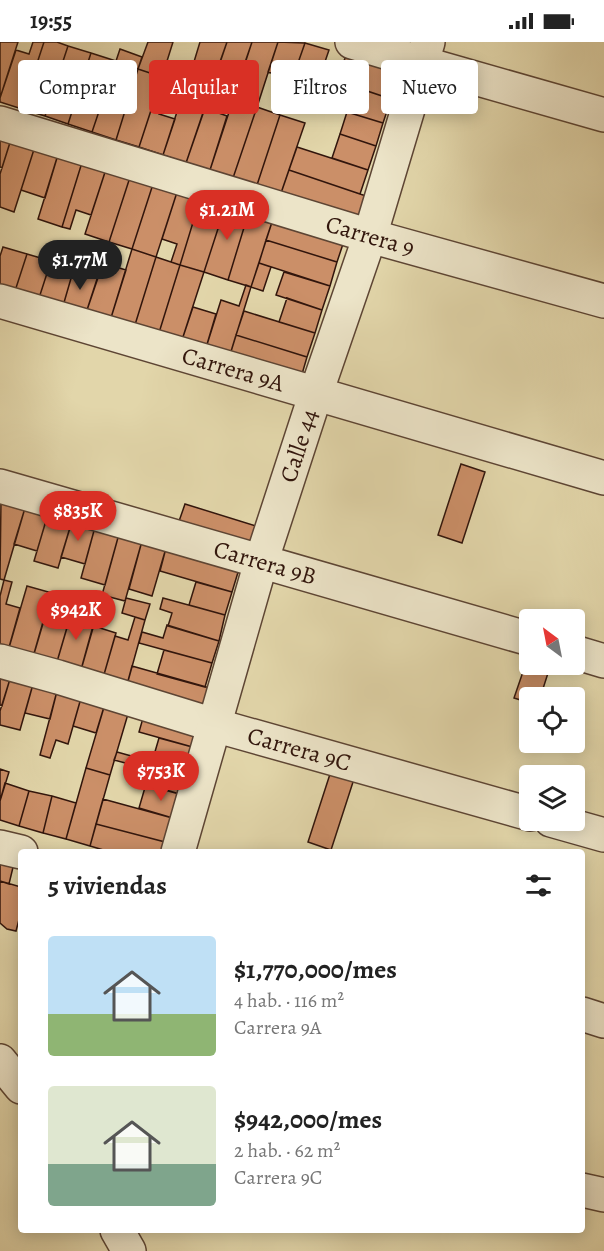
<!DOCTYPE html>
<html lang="es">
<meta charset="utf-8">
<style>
body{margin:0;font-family:Alegreya,serif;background:#f6f6f6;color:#222;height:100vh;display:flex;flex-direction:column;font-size:22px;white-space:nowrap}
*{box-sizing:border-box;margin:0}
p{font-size:20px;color:#767676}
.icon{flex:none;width:33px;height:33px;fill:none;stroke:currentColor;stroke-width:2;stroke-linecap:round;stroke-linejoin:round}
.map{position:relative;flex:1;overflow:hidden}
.details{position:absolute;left:18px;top:807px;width:567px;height:384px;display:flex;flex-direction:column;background:#fff;border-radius:6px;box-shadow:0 3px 15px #0003}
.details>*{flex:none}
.top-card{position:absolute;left:18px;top:18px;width:568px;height:54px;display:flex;gap:12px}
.needle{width:39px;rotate:328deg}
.fabs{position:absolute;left:519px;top:567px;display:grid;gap:12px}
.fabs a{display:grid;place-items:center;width:66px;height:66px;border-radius:6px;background:#fff;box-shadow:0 3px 15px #0003;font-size:30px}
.price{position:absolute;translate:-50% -51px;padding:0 14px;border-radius:21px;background:#d93025;color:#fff;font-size:20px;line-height:39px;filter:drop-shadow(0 2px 3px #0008)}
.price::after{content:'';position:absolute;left:50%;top:36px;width:18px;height:14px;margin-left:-9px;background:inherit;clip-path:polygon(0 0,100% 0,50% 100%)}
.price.selected{background:#222;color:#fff}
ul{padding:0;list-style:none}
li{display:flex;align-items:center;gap:18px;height:150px;padding:0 30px}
li span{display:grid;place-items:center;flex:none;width:168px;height:120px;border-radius:6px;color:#555}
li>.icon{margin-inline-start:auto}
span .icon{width:72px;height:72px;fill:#fffc;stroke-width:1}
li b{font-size:26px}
h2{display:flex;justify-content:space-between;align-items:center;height:72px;padding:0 30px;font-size:26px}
.chip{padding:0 21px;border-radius:6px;background:#fff;box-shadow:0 3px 15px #0003;font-size:21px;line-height:54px}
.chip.selected{background:#d93025;color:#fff}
.status{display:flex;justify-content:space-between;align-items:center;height:42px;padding:0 30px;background:#fff;direction:ltr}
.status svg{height:16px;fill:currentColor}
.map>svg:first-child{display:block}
.building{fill:#cb8f68;stroke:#31150c;stroke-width:1.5}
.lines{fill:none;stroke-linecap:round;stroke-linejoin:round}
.street-casing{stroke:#5d4534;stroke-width:36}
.street{stroke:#ece4c8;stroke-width:33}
.labels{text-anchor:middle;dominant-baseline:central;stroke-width:4.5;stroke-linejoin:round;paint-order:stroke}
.street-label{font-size:24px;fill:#31150c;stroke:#ece4c8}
</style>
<div class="status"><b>19:55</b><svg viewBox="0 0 49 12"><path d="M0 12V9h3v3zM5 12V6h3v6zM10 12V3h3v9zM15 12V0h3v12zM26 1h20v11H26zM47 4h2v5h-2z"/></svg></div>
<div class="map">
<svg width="604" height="1209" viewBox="0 0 604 1209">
<rect width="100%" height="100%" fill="#e2d6aa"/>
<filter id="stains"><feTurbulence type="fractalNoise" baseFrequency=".00333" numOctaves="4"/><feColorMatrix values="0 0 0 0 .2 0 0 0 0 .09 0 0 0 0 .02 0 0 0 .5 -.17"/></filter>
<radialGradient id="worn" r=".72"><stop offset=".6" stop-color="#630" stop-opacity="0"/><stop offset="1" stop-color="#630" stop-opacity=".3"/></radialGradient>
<path class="building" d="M0 0H18L0 56Z
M33 0H44L22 67 0 60V56L16 8 29 12Z
M44 0H57L68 4 45 74 22 67Z
M148 0H173L162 35 138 27Z
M200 0H227L210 50 198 46 204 27 193 23Z
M227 0H252L233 58 224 55 230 35 216 31Z
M252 0H278L257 65 245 62 252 39 240 35Z
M278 0 305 1 292 38 268 30Z
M305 1 329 8 316 46 292 38Z
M68 4 91 11 68 82 45 74Z
M120 7 142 15 138 27 116 19Z
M91 11 116 19 92 90 68 82Z
M346 14 400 32 391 57 320 33 324 21 341 26Z
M116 19 138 27 116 98 92 90Z
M138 27 162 35 139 105 116 98Z
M162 35 178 40 176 47 159 42Z
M186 42 210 50 186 121 163 113Z
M355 45 391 57 383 81 347 70Z
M156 53 165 56 159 72 175 77 163 113 139 105Z
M233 58 257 65 233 136 210 128Z
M257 65 280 73 257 143 233 136Z
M205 66 227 74 210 128 186 121Z
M347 70 383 81 376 104 340 92Z
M280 73 305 81 281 151 257 143Z
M0 87 13 91 2 126 0 125Z
M13 91 37 98 14 170 0 165V132Z
M340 92 376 104 368 128 332 116Z
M37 98 60 106 45 156 21 148Z
M297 105 368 128 360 152 289 128Z
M60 106 84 114 62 185 38 177Z
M84 114 108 121 91 173 76 168 70 187 62 185Z
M108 121 132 129 109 200 85 192Z
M289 128 366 154 357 183 279 157Z
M132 129 155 136 132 207 109 200Z
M155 136 179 144 156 215 132 207Z
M179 144 202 151 180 223 171 220 177 202 162 197Z
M202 151 227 159 204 230 180 223Z
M227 159 250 166 228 238 204 230Z
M250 166 274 174 251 245 228 238Z
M274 174 345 196 337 220 266 198Z
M266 198 337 220 330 244 259 221Z
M3 205 27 212 15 249 0 244V214Z
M132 207 156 215 134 286 110 279Z
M27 212 51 219 39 256 15 249Z
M156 215 180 223 158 294 134 286Z
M51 219 74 226 63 264 39 256Z
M103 221 126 228 110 279 86 271Z
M259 221 271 225 263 249 251 245Z
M180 223 204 230 181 301 158 294Z
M74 226 98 234 86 271 63 264Z
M284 230 330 244 322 268 276 253Z
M246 243 251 245 229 316 205 309 221 258 239 264Z
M287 256 322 268 315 291 279 280Z
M193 265 216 272 205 309 181 301Z
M244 269 315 291 307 315 236 293Z
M236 293 307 315 300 339 229 316Z
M461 422 485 430 462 501 438 493Z
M1 458 25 466 4 538 0 537Z
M185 462 256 484 248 508 177 485Z
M25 466 48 472 37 509 14 502Z
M48 472 72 479 58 526 34 519Z
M72 479 95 485 85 522 61 515Z
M95 485 119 492 105 543 81 536Z
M119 492 142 499 125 559 102 553Z
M142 499 166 506 152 554 129 547Z
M166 506 239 527 232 550 160 529Z
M4 538 12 540 6 562 20 566 6 616 0 615V554Z
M196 540 232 550 225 573 189 563Z
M27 544 52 551 31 622 6 616Z
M126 556 150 562 145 578 122 571Z
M163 556 225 573 219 599 168 584 172 571 160 567Z
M75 558 99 565 96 574 83 570 80 581 93 584 79 635 54 630Z
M99 565 106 566 100 586 116 591 101 643 79 635Z
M45 573 69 579 54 630 31 622Z
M135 575 145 578 125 650 101 643 115 594 128 598Z
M167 583 219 599 212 621 139 601 142 590 163 596Z
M164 608 212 621 205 645 157 632Z
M526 621 549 628 540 656H530V661L514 656Z
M132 624 210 646 203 672 125 650Z
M0 625 10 637 2 664 0 663Z
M35 635 20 688 0 683V669L10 637Z
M35 635 57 649 50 677 25 671Z
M57 649H83L68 702 56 698 50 716 40 713Z
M83 649 107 655 96 691 73 684Z
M107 655 128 672 110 733 86 726Z
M143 676 203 683 196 706 139 690Z
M159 696 196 706 189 730 152 720Z
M117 710 189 730 183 753 128 738 133 723 114 718Z
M86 726 110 733 90 804 66 797Z
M0 727 9 730 0 759Z
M331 729 354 737 331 808 308 800Z
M5 741 29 749 19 784 0 778V759Z
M146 742 183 753 176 777 139 766Z
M29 749 52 754 43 791 19 784Z
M52 754 76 761 66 797 43 791Z
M103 757 176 777 169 801 96 782Z
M96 782 169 801 166 810H110L90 804Z
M0 813 15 817 9 842 0 839Z
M0 839 21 845V870L16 889 7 887 0 881Z"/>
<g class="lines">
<g class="street-casing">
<g id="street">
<path d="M352 0 422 21 604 73"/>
<path id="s1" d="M0 81 370 194 604 259"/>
<path id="s2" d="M0 259 604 436"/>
<path id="s3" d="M0 444 530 597"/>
<path d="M574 610 604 619"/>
<path id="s4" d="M0 619 58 635 214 683 530 772"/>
<path d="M551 778 604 793"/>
<path d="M0 805 21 810"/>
<path id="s5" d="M178 810 261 520 316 351 370 194 428 0"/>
<path d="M582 972 604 979"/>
<path d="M0 1019 21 1045"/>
<path d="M582 1148 604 1153"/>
<path d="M117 1188 129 1209"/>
</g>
</g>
<use href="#street" class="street"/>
</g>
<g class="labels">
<g class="street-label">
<text stroke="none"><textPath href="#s1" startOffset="387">Carrera 9</textPath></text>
<text stroke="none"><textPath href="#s2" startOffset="243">Carrera 9A</textPath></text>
<text stroke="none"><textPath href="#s5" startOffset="424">Calle 44</textPath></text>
<text stroke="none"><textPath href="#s3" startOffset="276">Carrera 9B</textPath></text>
<text stroke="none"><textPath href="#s4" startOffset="312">Carrera 9C</textPath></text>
</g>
</g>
<rect width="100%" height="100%" filter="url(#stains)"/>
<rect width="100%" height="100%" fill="url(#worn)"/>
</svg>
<div class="fabs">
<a><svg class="needle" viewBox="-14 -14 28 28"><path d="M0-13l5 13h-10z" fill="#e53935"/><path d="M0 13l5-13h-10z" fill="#767676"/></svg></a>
<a><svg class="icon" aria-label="locate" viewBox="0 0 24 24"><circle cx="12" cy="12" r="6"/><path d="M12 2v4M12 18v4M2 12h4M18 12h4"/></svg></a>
<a><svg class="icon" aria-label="layers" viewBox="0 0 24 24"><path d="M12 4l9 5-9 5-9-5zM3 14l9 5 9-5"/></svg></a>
</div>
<b class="price" style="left:227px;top:199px">$1.21M</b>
<b class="price selected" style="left:80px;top:249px">$1.77M</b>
<b class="price" style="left:78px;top:500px">$835K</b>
<b class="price" style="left:76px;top:599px">$942K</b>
<b class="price" style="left:161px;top:760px">$753K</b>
<div class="top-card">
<a class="chip">Comprar</a>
<a class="chip selected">Alquilar</a>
<a class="chip">Filtros</a>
<a class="chip">Nuevo</a>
</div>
<section class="details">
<h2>5 viviendas<svg class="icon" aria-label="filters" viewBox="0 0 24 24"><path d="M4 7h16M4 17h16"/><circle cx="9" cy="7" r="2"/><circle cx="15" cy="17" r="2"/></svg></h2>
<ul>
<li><span style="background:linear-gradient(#bfe0f5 65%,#8fb573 0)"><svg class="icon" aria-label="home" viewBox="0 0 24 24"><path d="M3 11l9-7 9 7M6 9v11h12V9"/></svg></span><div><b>$1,770,000/mes</b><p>4 hab. · 116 m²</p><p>Carrera 9A</p></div></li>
<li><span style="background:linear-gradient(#dfe7d0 65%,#7fa58c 0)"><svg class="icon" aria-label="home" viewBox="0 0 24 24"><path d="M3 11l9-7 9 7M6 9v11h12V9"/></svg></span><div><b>$942,000/mes</b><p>2 hab. · 62 m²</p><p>Carrera 9C</p></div></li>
</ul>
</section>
</div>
